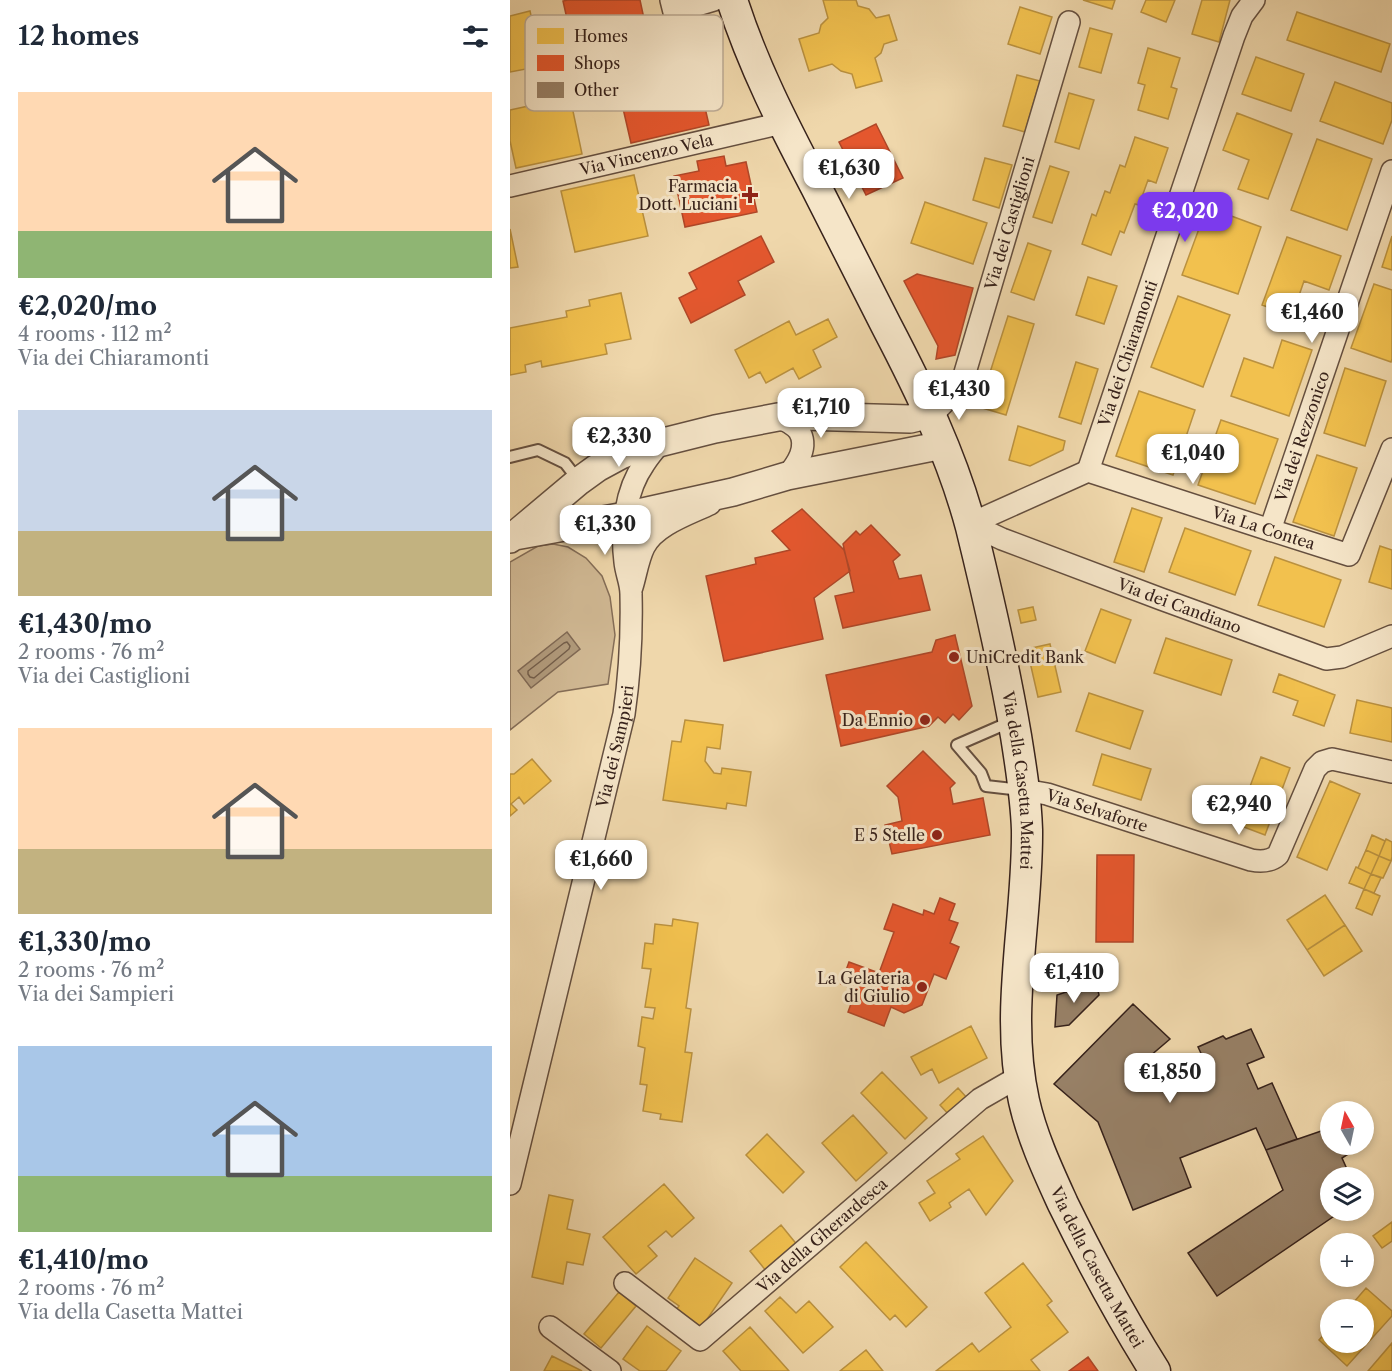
<!DOCTYPE html>
<meta charset="utf-8">
<style>
body{margin:0;font-family:"Libre Caslon Text",serif;background:#f2f2f3;color:#1f2937;height:100vh;display:flex;flex-direction:column;font-size:22px;white-space:nowrap}
*{box-sizing:border-box;margin:0}
p{font-size:20px;color:#747a83}
.icon{flex:none;width:33px;height:33px;fill:none;stroke:currentColor;stroke-width:2;stroke-linecap:round;stroke-linejoin:round}
.map{position:relative;flex:1;overflow:hidden}
.side{display:flex;flex-direction:column;background:#fff;width:510px}
.side>*{flex:none}
.needle{width:39px;rotate:351deg}
.fabs{position:absolute;left:810px;top:1101px;display:grid;gap:12px}
.fabs a{display:grid;place-items:center;width:54px;height:54px;border-radius:50%;background:#fff;box-shadow:0 3px 9px #0003;font-size:30px}
.price{position:absolute;translate:-50% -51px;padding:0 14px;border-radius:12px;background:#fff;color:#222;font-size:20px;line-height:39px;filter:drop-shadow(0 2px 3px #0008)}
.price::after{content:'';position:absolute;left:50%;top:36px;width:18px;height:14px;margin-left:-9px;background:inherit;clip-path:polygon(0 0,100% 0,50% 100%)}
.price.on{background:#7c3aed;color:#fff}
ul{padding:0;list-style:none}
li{display:grid;align-content:center;gap:12px;height:318px;padding:0 18px}
li span{display:grid;place-items:center;height:186px;border-radius:0px;color:#555}
li>.icon{margin-inline-start:auto}
span .icon{width:108px;height:108px;fill:#fffc;stroke-width:1}
li b{font-size:26px}
h2{display:flex;justify-content:space-between;align-items:center;height:72px;padding:0 18px;font-size:26px}
main{display:flex;flex:1;min-height:0}
.map>svg:first-child{display:block}
.green{fill:#d0b893;stroke:#846d57;stroke-width:1.5}
.water{fill:#b0997a;stroke:#806954;stroke-width:1.5}
.homes{fill:#f2c14e;stroke:#ba913f;stroke-width:1.5}
.shops{fill:#e4572e;stroke:#b04728;stroke-width:1.5}
.lines{fill:none;stroke-linecap:round;stroke-linejoin:round}
.shore{stroke:#745e4a;stroke-width:1.5}
.building{fill:#978066;stroke:#37221b;stroke-width:1.5}
.service-casing{stroke:#654f3f;stroke-width:14}
.minor-casing{stroke:#654f3f;stroke-width:24}
.tertiary-casing{stroke:#654f3f;stroke-width:30}
.secondary-casing{stroke:#37221b;stroke-width:33}
.service{stroke:#f5e5c8;stroke-width:10}
.minor{stroke:#f5e5c8;stroke-width:21}
.tertiary{stroke:#f5e5c8;stroke-width:27}
.secondary{stroke:#f5e5c8;stroke-width:30}
.poi-dot{fill:#8f2418;stroke:#f5e5c8;stroke-width:2}
.labels{text-anchor:middle;dominant-baseline:central;stroke-width:6;stroke-linejoin:round;paint-order:stroke}
.street-label{font-size:16px;fill:#37221b;stroke:#f5e5c8}
.poi-label{font-size:16px;fill:#37221b;stroke:#f5e5c8;text-anchor:end}
.key{fill:#f5e5c8;stroke:#bcaa94;stroke-width:1.5}
.key-label{font-size:16px;fill:#37221b}
</style>
<main>
<section class="side">
<h2>12 homes<svg class="icon" aria-label="filters" viewBox="0 0 24 24"><path d="M4 7h16M4 17h16"/><circle cx="9" cy="7" r="2"/><circle cx="15" cy="17" r="2"/></svg></h2>
<ul>
<li><span style="background:linear-gradient(#ffd9b3 75%,#8fb573 0)"><svg class="icon" aria-label="home" viewBox="0 0 24 24"><path d="M3 11l9-7 9 7M6 9v11h12V9"/></svg></span><div><b>€2,020/mo</b><p>4 rooms · 112 m²</p><p>Via dei Chiaramonti</p></div></li>
<li><span style="background:linear-gradient(#c9d6e8 65%,#c2b280 0)"><svg class="icon" aria-label="home" viewBox="0 0 24 24"><path d="M3 11l9-7 9 7M6 9v11h12V9"/></svg></span><div><b>€1,430/mo</b><p>2 rooms · 76 m²</p><p>Via dei Castiglioni</p></div></li>
<li><span style="background:linear-gradient(#ffd9b3 65%,#c2b280 0)"><svg class="icon" aria-label="home" viewBox="0 0 24 24"><path d="M3 11l9-7 9 7M6 9v11h12V9"/></svg></span><div><b>€1,330/mo</b><p>2 rooms · 76 m²</p><p>Via dei Sampieri</p></div></li>
<li><span style="background:linear-gradient(#a9c7e8 70%,#8fb573 0)"><svg class="icon" aria-label="home" viewBox="0 0 24 24"><path d="M3 11l9-7 9 7M6 9v11h12V9"/></svg></span><div><b>€1,410/mo</b><p>2 rooms · 76 m²</p><p>Via della Casetta Mattei</p></div></li>
</ul>
</section>
<div class="map">
<svg width="882" height="1371" viewBox="0 0 882 1371">
<rect width="100%" height="100%" fill="#efd7ab"/>
<filter id="stains"><feTurbulence type="fractalNoise" baseFrequency=".00333" numOctaves="4"/><feColorMatrix values="0 0 0 0 .2 0 0 0 0 .09 0 0 0 0 .02 0 0 0 .5 -.17"/></filter>
<radialGradient id="worn" r=".72"><stop offset=".6" stop-color="#630" stop-opacity="0"/><stop offset="1" stop-color="#630" stop-opacity=".3"/></radialGradient>
<path class="green" d="M43 544 58 547 76 558 92 576 100 597 105 635 98 684 48 692 0 730V562L28 546Z"/>
<path class="water" d="M57 632 70 649 21 688 8 671Z"/>
<path class="homes" d="M313 0H346L348 6 359 9 366 18 379 15 387 40 374 44 371 53 365 58 372 81 346 88 342 74 331 71 322 64 299 71 289 39 309 33 311 25 318 18Z
M573 0H605L602 9Z
M636 0H665L656 22 631 12Z
M692 0H720L709 42 682 34Z
M510 7 542 17 530 54 498 44Z
M20 11 32 66 0 72V16Z
M787 12 880 44 871 72 777 40Z
M580 28 602 34 591 73 569 67Z
M638 48 670 58 661 87 667 89 658 119 628 110 635 85 628 83Z
M746 57 794 74 781 111 732 94Z
M507 75 530 81 515 132 493 126Z
M825 82 882 103V120L873 144 810 121Z
M559 93 584 100 569 149 545 142Z
M60 97 72 154 6 168 0 141V110Z
M727 113 782 134 758 199 728 189 739 160 713 150Z
M625 137 658 148 646 183 638 180 629 205 625 204 614 233 610 231 601 255 572 244 582 214 586 216 595 191 600 193 610 165 615 167Z
M807 139 862 159 837 230 781 210Z
M475 158 502 165 489 208 463 200Z
M540 166 559 172 542 223 523 217Z
M124 175 138 236 65 252 51 191Z
M415 202 477 223 463 264 401 243Z
M697 207 751 227 728 294 672 275Z
M0 229 8 267 0 268Z
M882 236V270L872 267Z
M777 237 831 256 819 290 794 281 782 316 752 305Z
M518 243 541 251 524 300 501 292Z
M578 277 607 286 594 324 566 315Z
M864 284 882 290V359L881 362 841 348Z
M111 293 121 339 95 344 97 354 32 367 31 361 15 365 16 372 0 375V328L57 317 56 311 80 306 79 300Z
M668 296 720 315 693 387 641 367Z
M498 316 524 324 496 415 469 407Z
M318 319 327 337 303 350 311 367 289 379 283 368 256 383 250 372 239 378 225 350 279 321 286 335Z
M772 340 802 350 779 416 721 396 734 358 763 368Z
M566 362 588 369 571 424 549 417Z
M835 368 876 381 855 446 814 433Z
M629 391 685 410 663 475 606 456Z
M711 420 768 439 745 504 688 485Z
M508 426 555 441 553 450 520 466 499 460Z
M807 455 847 468 824 536 783 522Z
M622 508 652 518 634 572 604 562Z
M675 528 741 551 725 595 659 572Z
M870 546 882 550V589L859 582Z
M765 557 831 580 814 627 748 605Z
M523 607 526 620 511 623 508 610Z
M591 609 621 620 605 663 575 651Z
M656 638 722 660 711 695 644 673Z
M540 644 551 692 528 697 517 649Z
M769 674 825 695 814 726 783 715 788 701 763 692Z
M579 693 633 711 620 749 566 731Z
M847 700 882 708V742L840 733Z
M175 720 213 725 210 749 197 747 195 761 204 773 211 774 212 768 241 772 236 806 217 803 216 809 153 800 162 741 171 742Z
M592 754 641 769 631 800 583 785Z
M751 757 780 768 755 835 726 824Z
M22 759 41 781 14 804 9 797 1 804 7 810 0 816V774H4Z
M820 781 850 794 817 870 787 857Z
M862 835 875 841 869 856 856 850Z
M876 839 882 842V857L881 861 869 856Z
M856 850 869 856 861 874 848 868Z
M869 856 881 861 873 878 861 874Z
M846 867 861 874 854 889 839 883Z
M861 874 871 878 864 893 854 889Z
M854 889 870 896 862 915 846 908Z
M815 895 835 925 797 950 777 920Z
M163 919 188 923 176 1008 181 1009 175 1052 182 1053 172 1122 150 1119 151 1114 133 1111 137 1085 130 1084 135 1048 128 1046 132 1017 143 1019 145 1008 135 1007 141 969 132 968 135 943 143 944 145 924 162 926Z
M835 925 852 951 814 976 797 950Z
M461 1026 477 1058 429 1083 422 1069 411 1075 401 1057Z
M372 1072 417 1118 395 1139 351 1093Z
M448 1088 458 1099 440 1116 430 1105Z
M343 1115 377 1153 346 1181 312 1143Z
M257 1134 294 1172 273 1193 236 1155Z
M473 1136 503 1181 476 1215 459 1189 439 1203 441 1207 420 1221 409 1203 425 1193 417 1181 450 1159 446 1154Z
M154 1184 184 1218 162 1237 156 1231 138 1246 147 1256 126 1274 93 1237Z
M39 1195 63 1200 57 1229 80 1234 73 1265 57 1262 53 1284 22 1277Z
M882 1222V1241L872 1248 863 1236Z
M271 1225 288 1246 257 1272 240 1251Z
M356 1242 417 1307 396 1327 385 1315 380 1320 330 1267Z
M185 1258 222 1283 191 1328 165 1311 169 1306 158 1298Z
M513 1263 542 1301 537 1305 558 1332 521 1360 530 1371H426L462 1343 469 1352 501 1327 475 1293Z
M856 1288 882 1311V1316L837 1366 809 1340 820 1328V1342H854V1310H837Z
M109 1292 126 1306 91 1348 74 1334Z
M270 1297 286 1313 299 1301 323 1327 293 1353 255 1311Z
M137 1326 171 1351 156 1371H130L113 1359Z
M240 1327 279 1371H231L213 1351Z
M882 1343V1371H858Z
M356 1350 373 1371H330Z
M42 1356 72 1371H34Z"/>
<path class="shops" d="M58 0H130L139 42 66 59 53 1Z
M187 73 199 125 121 143 109 91Z
M366 124 393 178 356 195 329 142Z
M214 156 216 166 236 162 247 212 175 227 164 176 189 171 187 161Z
M251 236 264 262 228 281 235 295 181 323 169 298 187 289 179 273Z
M407 274 463 288 445 355 426 359 428 346 394 281Z
M292 509 334 550 340 571 304 598 313 639 214 661 196 576 246 564 245 558 280 550 262 531Z
M361 525 390 555 383 561 389 579 411 575 420 610 333 628 325 596 344 592 333 544 346 531 350 535Z
M445 635 462 706 449 720 443 714 435 723 428 717 419 726 331 746 316 675 422 652 426 640Z
M413 751 445 783 440 788 443 804 473 798 480 835 382 854 375 825 392 821 388 797 377 786Z
M587 855H624L623 942H586Z
M430 898 445 904 439 920 448 923 440 943 449 947 436 979 424 974 412 1005 394 1013 381 1007 374 1026 338 1012 346 990 331 984 339 962 369 973 384 932 374 929 383 904 413 915 414 910 424 914Z
M578 1357 588 1371H559Z"/>
<g class="lines">
<path class="shore" d="M57 642 60 646 59 649 24 678 20 677 18 674V671L54 643Z"/>
</g>
<path class="building" d="M586 982 589 995 559 1025 545 1027 547 995Z
M623 1004 660 1039 639 1057 655 1094 690 1079 684 1067 695 1062 688 1047 713 1036 716 1039 741 1029 754 1057 737 1064 748 1089 762 1083 787 1139 756 1150 746 1128 670 1158 681 1187 623 1210 588 1122 544 1084Z
M817 1129H820V1144H840L843 1151 832 1158 841 1178H820V1210H833L707 1296 678 1253 773 1190 756 1150Z"/>
<g class="lines">
<g class="service-casing">
<path id="service" d="M0 457 28 450 55 463 69 481
M500 722 447 745 471 773 476 786 511 790"/>
</g>
<g class="minor-casing">
<g id="minor">
<path d="M161 0 164 12 204 0"/>
<path id="s1" d="M0 186 272 123"/>
<path id="s2" d="M421 414C435 404 445 391 454 376L559 22"/>
<path d="M268 417C275 420 284 424 289 431 299 447 287 464 277 476"/>
<path id="s3" d="M578 471 724 36 732 16 744 0"/>
<path id="s4" d="M460 524 578 471 760 530 839 555 882 449"/>
<path id="s5" d="M460 524 492 539 651 599 816 659 832 657 882 636"/>
<path id="s6" d="M760 530 882 171"/>
<path d="M122 587C126 574 128 559 134 547 145 525 179 514 200 504"/>
<path id="s7" d="M514 790 537 794 741 860C751 862 760 862 768 855L805 769 812 762 822 759 882 772"/>
<path id="s8" d="M0 1184 114 714C120 673 122 636 121 594 121 583 116 573 115 562 111 530 115 491 134 464 139 456 145 449 151 442"/>
<path id="s9" d="M115 1283 190 1340 470 1099 510 1076"/>
<path d="M40 1327 100 1371"/>
</g>
</g>
<g class="tertiary-casing">
<path id="tertiary" d="M5 536 115 516 223 492 277 476 433 445
M0 539 69 481 87 468 111 455 129 448 205 429 268 417 291 416 400 419 421 414"/>
</g>
<g class="secondary-casing">
<g id="secondary">
<path id="s10" d="M222 0C243 66 274 126 306 187 329 233 353 279 376 325 410 390 442 456 461 527 478 596 494 665 506 736 511 767 516 798 517 830 518 920 494 1012 514 1101 522 1137 538 1171 553 1204 581 1261 611 1317 645 1371"/>
</g>
</g>
<use href="#service" class="service"/>
<use href="#minor" class="minor"/>
<use href="#tertiary" class="tertiary"/>
<use href="#secondary" class="secondary"/>
</g>
<g class="poi-dot">
<path d="M237 186h6v6h6v6h-6v6h-6v-6h-6v-6h6z"/>
<circle cx="444" cy="657" r="6"/>
<circle cx="415" cy="720" r="6"/>
<circle cx="427" cy="835" r="6"/>
<circle cx="412" cy="987" r="6"/>
</g>
<g class="labels">
<g class="street-label">
<text stroke="none"><textPath href="#s1" startOffset="140">Via Vincenzo Vela</textPath></text>
<text stroke="none"><textPath href="#s2" startOffset="210">Via dei Castiglioni</textPath></text>
<text stroke="none"><textPath href="#s3" startOffset="124">Via dei Chiaramonti</textPath></text>
<text stroke="none"><textPath href="#s6" startOffset="99">Via dei Rezzonico</textPath></text>
<text stroke="none"><textPath href="#s4" startOffset="314">Via La Contea</textPath></text>
<text stroke="none"><textPath href="#s5" startOffset="225">Via dei Candiano</textPath></text>
<text stroke="none"><textPath href="#s8" startOffset="450">Via dei Sampieri</textPath></text>
<text stroke="none"><textPath href="#s10" startOffset="838">Via della Casetta Mattei</textPath></text>
<text stroke="none"><textPath href="#s7" startOffset="76">Via Selvaforte</textPath></text>
<text stroke="none"><textPath href="#s9" startOffset="255">Via della Gherardesca</textPath></text>
<text stroke="none"><textPath href="#s10" startOffset="1342">Via della Casetta Mattei</textPath></text>
</g>
<g class="poi-label">
<text x="228" y="186">Farmacia<tspan x="228" dy="18">Dott. Luciani</tspan></text>
<text x="456" y="657" text-anchor="start">UniCredit Bank</text>
<text x="403" y="720">Da Ennio</text>
<text x="415" y="835">E 5 Stelle</text>
<text x="400" y="978">La Gelateria<tspan x="400" dy="18">di Giulio</tspan></text>
</g>
</g>
<rect x="15" y="15" width="198" height="96" rx="9" class="key"/>
<rect x="27" y="28" width="27" height="16" fill="#f2c14e"/>
<rect x="27" y="55" width="27" height="16" fill="#e4572e"/>
<rect x="27" y="82" width="27" height="16" fill="#978066"/>
<g class="key-label">
<text x="64" y="42">Homes</text>
<text x="64" y="69">Shops</text>
<text x="64" y="96">Other</text>
</g>
<rect width="100%" height="100%" filter="url(#stains)"/>
<rect width="100%" height="100%" fill="url(#worn)"/>
</svg>
<div class="fabs">
<a><svg class="needle" viewBox="-14 -14 28 28"><path d="M0-13l5 13h-10z" fill="#e53935"/><path d="M0 13l5-13h-10z" fill="#747a83"/></svg></a>
<a><svg class="icon" aria-label="layers" viewBox="0 0 24 24"><path d="M12 4l9 5-9 5-9-5zM3 14l9 5 9-5"/></svg></a>
<a>+</a>
<a>−</a>
</div>
<b class="price" style="left:339px;top:200px">€1,630</b>
<b class="price on" style="left:675px;top:243px">€2,020</b>
<b class="price" style="left:802px;top:344px">€1,460</b>
<b class="price" style="left:449px;top:421px">€1,430</b>
<b class="price" style="left:311px;top:439px">€1,710</b>
<b class="price" style="left:109px;top:468px">€2,330</b>
<b class="price" style="left:683px;top:485px">€1,040</b>
<b class="price" style="left:95px;top:556px">€1,330</b>
<b class="price" style="left:729px;top:836px">€2,940</b>
<b class="price" style="left:91px;top:891px">€1,660</b>
<b class="price" style="left:564px;top:1004px">€1,410</b>
<b class="price" style="left:660px;top:1104px">€1,850</b>
</div>
</main>
